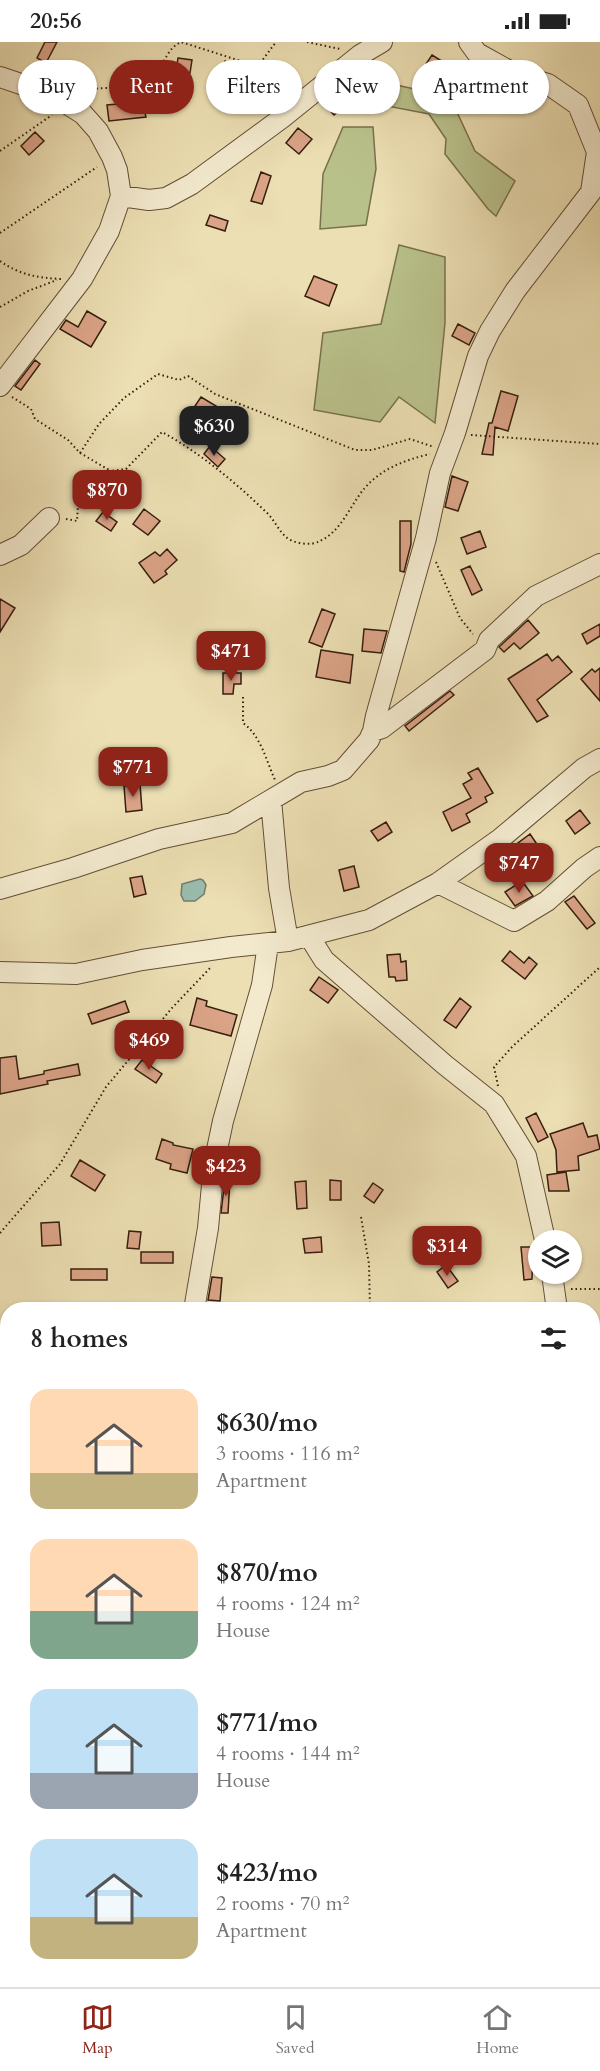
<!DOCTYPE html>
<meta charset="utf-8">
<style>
body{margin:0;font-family:Cardo,serif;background:#f2f2f2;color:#222;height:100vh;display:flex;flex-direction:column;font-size:22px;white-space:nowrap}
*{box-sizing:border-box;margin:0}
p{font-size:20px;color:#767676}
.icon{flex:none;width:33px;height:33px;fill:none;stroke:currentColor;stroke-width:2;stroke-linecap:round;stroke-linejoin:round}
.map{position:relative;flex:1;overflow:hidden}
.panel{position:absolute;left:0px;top:1260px;width:600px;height:686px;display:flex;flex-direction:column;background:#fff;border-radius:24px 24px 0 0;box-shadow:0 2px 4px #0004}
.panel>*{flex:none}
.top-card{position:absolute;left:18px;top:18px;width:564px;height:54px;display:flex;gap:12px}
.fabs{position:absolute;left:528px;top:1188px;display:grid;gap:12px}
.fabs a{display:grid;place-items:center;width:54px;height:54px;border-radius:50%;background:#fff;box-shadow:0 2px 4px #0004;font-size:30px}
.price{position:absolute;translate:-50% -51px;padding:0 14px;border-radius:12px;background:#8f2418;color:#fff;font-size:20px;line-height:39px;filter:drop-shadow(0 2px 3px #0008)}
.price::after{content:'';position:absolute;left:50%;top:36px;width:18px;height:14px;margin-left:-9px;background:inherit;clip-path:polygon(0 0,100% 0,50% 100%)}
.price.on{background:#222;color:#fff}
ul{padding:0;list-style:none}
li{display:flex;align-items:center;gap:18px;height:150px;padding:0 30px}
li span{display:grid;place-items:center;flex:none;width:168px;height:120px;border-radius:18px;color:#555}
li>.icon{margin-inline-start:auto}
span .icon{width:72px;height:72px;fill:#fffc;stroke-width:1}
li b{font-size:26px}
h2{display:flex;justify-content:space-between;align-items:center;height:72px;padding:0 30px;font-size:26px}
.chip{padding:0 21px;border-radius:27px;background:#fff;box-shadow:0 2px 4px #0004;font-size:21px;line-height:54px}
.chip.on{background:#8f2418;color:#fff}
.status{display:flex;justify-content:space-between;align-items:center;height:42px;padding:0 30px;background:#fff;direction:ltr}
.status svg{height:16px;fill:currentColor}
.dock{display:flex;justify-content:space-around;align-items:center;height:84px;border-top:2px solid #e0e0e0;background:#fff;font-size:16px;color:#767676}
.dock a{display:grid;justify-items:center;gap:3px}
.dock .on{color:#8f2418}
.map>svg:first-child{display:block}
.green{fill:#b9c18b;stroke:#78704c;stroke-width:1.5}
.water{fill:#99bdae;stroke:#717d6e;stroke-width:1.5}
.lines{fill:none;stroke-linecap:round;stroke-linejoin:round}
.stream{stroke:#717d6e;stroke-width:4.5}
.building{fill:#dba488;stroke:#361e0d;stroke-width:1.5}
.minor-casing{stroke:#644e36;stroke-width:22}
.path{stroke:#361e0d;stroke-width:2;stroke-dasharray:1.5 3;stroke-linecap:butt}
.minor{stroke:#f3eace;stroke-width:20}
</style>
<div class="status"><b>20:56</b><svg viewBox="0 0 49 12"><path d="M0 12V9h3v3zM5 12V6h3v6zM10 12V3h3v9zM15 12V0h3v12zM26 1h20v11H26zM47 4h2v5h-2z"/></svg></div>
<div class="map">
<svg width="600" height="1945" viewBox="0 0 600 1945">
<rect width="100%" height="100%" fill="#ecdfb3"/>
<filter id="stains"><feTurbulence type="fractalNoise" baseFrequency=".00333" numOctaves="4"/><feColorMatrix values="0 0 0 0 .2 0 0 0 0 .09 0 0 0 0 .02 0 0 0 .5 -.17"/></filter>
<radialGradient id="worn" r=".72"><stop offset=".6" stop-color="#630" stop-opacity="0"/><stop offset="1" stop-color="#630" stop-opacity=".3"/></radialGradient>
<path class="green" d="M392 42 450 55 475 109 515 139 496 174 488 167 445 112 446 97 429 72 387 64Z
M343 85H373L376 127 366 183 320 187 323 132Z
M399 203 445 215V281L435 381 399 355 380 380 314 368 323 291 381 282Z
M0 1565 8 1570 7 1620 0 1621Z"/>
<path class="water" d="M200 837 203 838 206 843 204 852 195 859H184L181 853 182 842Z"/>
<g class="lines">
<path class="stream" d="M0 1610 8 1612
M410 1938 422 1945"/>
</g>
<path class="building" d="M45 0H57L46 21 37 16Z
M432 13 448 23 443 32 426 22Z
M178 16 192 18 190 31 176 29Z
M225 19 251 33 243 48 229 41 227 46 214 39Z
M347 39 359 51 334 73 322 60Z
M139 60V64L143 63 146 75 109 79 107 63Z
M298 86 312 97 299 112 286 101Z
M35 90 44 99 29 113 21 104Z
M261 130 271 134 262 162 251 159Z
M210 173 228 179 225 189 206 183Z
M314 234 337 243 329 264 305 254Z
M87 269 106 280 91 305 60 287 66 278 78 285Z
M458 282 475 291 469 303 452 294Z
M35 318 40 322 21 348 15 344Z
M501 349 518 354 508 389 495 385 493 413 482 412 489 381H492Z
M201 355 216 364 210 373 195 364Z
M210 404 225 417 218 425 204 412Z
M452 434 468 440 458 469 445 465Z
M144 467 160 479 148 493 133 482Z
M103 470 117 480 111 489 96 479Z
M400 479H411V502L404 530 400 529Z
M480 489 486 505 467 512 461 496Z
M167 507 177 518 165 529 167 532 154 541 139 521 155 510 160 514Z
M470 524 482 548 472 553 461 528Z
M0 557 15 566 0 590Z
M322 567 335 572 322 605 309 600Z
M528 578 539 591 520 607 514 601 504 610 499 605Z
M600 582V594L587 602 582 592Z
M364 587 387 589 381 611 362 609Z
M321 608 353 613 350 641 316 635Z
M547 612 552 619 558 614 572 630 537 658 548 674 537 680 508 637Z
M600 626V659L581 637 592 627 595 630Z
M223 631H241V642H234L233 652H223Z
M450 649 454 653 409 689 405 684Z
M478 726 493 751 485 755 487 760 466 772 470 780 452 789 443 770 471 756 463 742 472 737 468 731Z
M140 742 142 768 126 770 124 744Z
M580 768 590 781 575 792 566 779Z
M386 780 392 790 378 799 371 789Z
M530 792 547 817 531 828 524 818 528 815 518 801Z
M354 824 359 845 344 849 339 828Z
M142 834 146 852 134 855 130 836Z
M522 839 533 854 515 864 505 850Z
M574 854 595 881 587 887 565 860Z
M510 909 524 921 529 915 537 922 525 937 502 919Z
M400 912 401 920 406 919 407 938 396 939 395 935H389L387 913Z
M319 935 338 948 328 961 310 948Z
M197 956 207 959 206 964 237 973 231 994 190 983Z
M460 956 471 965 456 986 444 978Z
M125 959 129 970 92 982 88 972Z
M16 1014 19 1037 44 1032V1029L78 1022 80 1033 47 1039 48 1042 0 1052V1016Z
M142 1018 162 1032 156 1041 135 1027Z
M536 1071 548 1095 538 1100 526 1076Z
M583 1081 588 1095 597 1093 600 1107 578 1114 579 1128 557 1130 556 1108 550 1092Z
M162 1097 173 1101V1103L193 1107 187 1131 170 1127 171 1122 156 1117Z
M80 1118 105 1133 95 1149 71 1134Z
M566 1130 569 1149H549L547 1133Z
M225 1137H230L228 1171H221Z
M330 1138 341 1139V1158H330Z
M306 1139 307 1166 297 1167 295 1140Z
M373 1141 383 1148 374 1161 364 1154Z
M59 1180 61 1203 42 1204 41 1181Z
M129 1189 141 1190 139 1207 127 1206Z
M321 1195 322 1210 305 1211 303 1197Z
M521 1205H533L532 1237 524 1238Z
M141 1210H173V1221H141Z
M446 1223 458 1239 448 1246 437 1230Z
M71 1227H107V1238H71Z
M212 1235 222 1236 220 1259 208 1258Z"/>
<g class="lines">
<g class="minor-casing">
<path id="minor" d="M469 0 477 11 515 32 548 42 578 63 597 110 591 150 515 249 490 289 478 314 455 391 440 431 426 496 376 674 373 689 382 686 485 608 489 598 536 554 600 522
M0 35 53 53 83 72 98 89 112 115 117 128 121 154 109 189 82 237 0 344
M121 154 149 158 166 156 192 142 282 76 360 13 382 0
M0 513 21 503 49 476
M271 758 279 846 288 899
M438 841 514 879 547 859 584 826 600 815
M0 847 73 826 159 797 232 781 301 740 328 734 343 728 369 698 373 689
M309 894 324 918 445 1023 494 1062 526 1114 545 1198
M0 930 76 932 142 918 231 905 288 899 369 878 438 841 500 797 584 726 600 717
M552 1232 557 1268
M194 1268 208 1186 214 1122 223 1079 262 943 268 902
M0 1446 8 1465
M592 1663 600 1673
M260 1938 272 1945
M48 1945 49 1938
M356 1945 358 1938"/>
</g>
<path class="path" d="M307 0 340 7
M74 46C95 48 145 46 158 28 166 18 168 6 181 0L244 20H261L276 0
M0 109 52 73
M0 191 97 125
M0 219C20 233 38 236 62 237
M0 265 28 249 57 238
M12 355 31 367 35 377 68 398 80 411 111 429
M471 393 600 402
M80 411 99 382 124 356 158 332 179 338 188 334 215 352 355 408H372L410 397 434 405
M66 477 77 479 79 448 111 429 126 427 162 390C200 411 234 439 266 470 274 477 278 488 286 495 294 502 311 504 320 499 338 491 347 471 358 455 375 429 401 419 430 412
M436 520 460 576 473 592
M243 655V681C261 694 266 718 275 738
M498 1044 494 1025 512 1005 600 925
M361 1175 369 1222 370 1268
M0 1191 60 1122 106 1045 172 966 212 924
M571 1247H600
M0 1912 8 1911
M146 1945 151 1938
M476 1945 483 1938"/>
<use href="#minor" class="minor"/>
</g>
<rect width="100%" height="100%" filter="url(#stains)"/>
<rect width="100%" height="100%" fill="url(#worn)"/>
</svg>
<div class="fabs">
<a><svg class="icon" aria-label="layers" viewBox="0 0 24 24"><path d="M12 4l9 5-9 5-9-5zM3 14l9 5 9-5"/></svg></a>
</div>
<b class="price on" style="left:214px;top:415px">$630</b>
<b class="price" style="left:107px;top:479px">$870</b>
<b class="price" style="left:231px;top:640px">$471</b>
<b class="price" style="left:133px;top:756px">$771</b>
<b class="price" style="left:519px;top:852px">$747</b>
<b class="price" style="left:149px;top:1029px">$469</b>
<b class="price" style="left:226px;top:1155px">$423</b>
<b class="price" style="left:447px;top:1235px">$314</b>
<div class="top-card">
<a class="chip">Buy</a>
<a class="chip on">Rent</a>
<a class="chip">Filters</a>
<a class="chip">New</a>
<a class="chip">Apartment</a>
</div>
<section class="panel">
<h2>8 homes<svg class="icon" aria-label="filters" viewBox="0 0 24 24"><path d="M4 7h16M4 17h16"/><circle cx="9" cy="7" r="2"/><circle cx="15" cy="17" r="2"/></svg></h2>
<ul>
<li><span style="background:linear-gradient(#ffd9b3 70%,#c2b280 0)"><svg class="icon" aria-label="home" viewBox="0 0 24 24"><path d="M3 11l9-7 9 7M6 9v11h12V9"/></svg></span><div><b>$630/mo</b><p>3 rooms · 116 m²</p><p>Apartment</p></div></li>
<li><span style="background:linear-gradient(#ffd9b3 60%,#7fa58c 0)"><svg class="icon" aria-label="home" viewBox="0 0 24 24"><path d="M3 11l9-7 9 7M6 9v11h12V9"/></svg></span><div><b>$870/mo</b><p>4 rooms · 124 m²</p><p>House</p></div></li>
<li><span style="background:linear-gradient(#bfe0f5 70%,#9aa5b1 0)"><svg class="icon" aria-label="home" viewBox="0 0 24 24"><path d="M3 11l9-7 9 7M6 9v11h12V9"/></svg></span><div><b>$771/mo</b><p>4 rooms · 144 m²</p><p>House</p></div></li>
<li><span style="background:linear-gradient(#bfe0f5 65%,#c2b280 0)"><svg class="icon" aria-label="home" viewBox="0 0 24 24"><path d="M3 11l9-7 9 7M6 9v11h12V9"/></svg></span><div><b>$423/mo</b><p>2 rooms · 70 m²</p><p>Apartment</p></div></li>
</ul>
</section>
</div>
<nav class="dock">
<a class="on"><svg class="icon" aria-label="map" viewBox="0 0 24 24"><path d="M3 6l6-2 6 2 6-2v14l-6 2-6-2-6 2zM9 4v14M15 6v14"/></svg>Map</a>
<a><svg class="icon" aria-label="saved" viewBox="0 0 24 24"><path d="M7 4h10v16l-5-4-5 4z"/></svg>Saved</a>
<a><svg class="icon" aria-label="home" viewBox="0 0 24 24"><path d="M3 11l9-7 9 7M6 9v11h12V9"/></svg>Home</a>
</nav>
